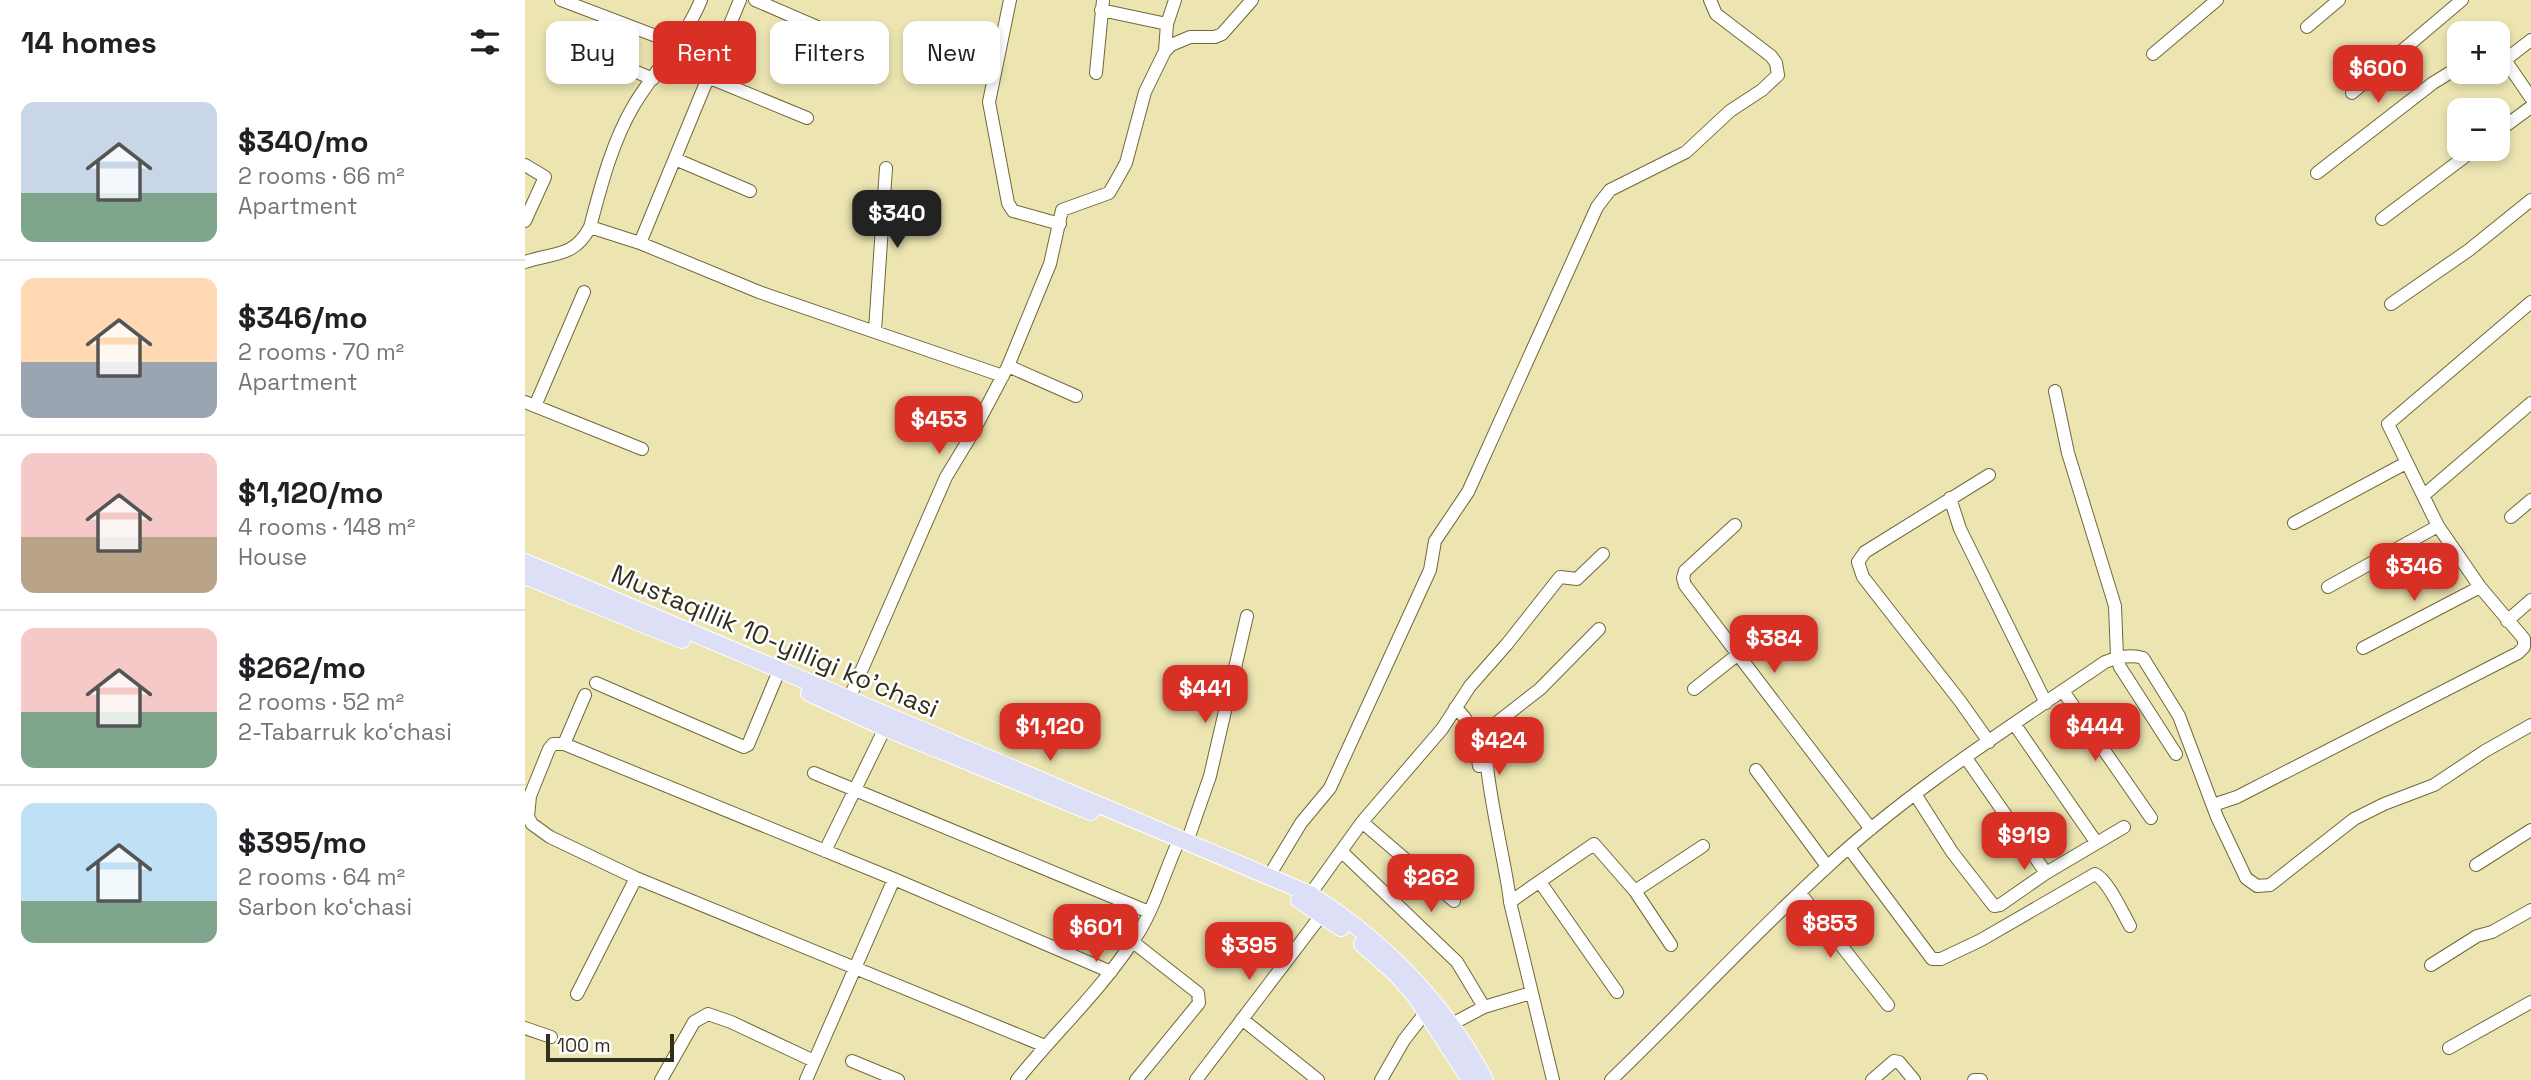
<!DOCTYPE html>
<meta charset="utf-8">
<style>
body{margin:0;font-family:"Space Grotesk",sans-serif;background:#f6f6f6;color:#202124;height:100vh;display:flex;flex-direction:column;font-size:26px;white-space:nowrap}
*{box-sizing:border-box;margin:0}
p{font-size:23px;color:#757577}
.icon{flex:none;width:38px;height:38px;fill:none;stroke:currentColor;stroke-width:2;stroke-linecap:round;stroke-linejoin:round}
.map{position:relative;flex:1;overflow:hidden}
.details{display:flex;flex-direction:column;background:#fff;width:525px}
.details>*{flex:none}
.banner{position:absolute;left:21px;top:21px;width:665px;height:63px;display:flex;gap:14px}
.tools{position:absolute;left:1922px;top:21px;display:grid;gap:14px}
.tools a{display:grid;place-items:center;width:63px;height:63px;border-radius:14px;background:#fff;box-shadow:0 4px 10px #0003;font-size:35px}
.scale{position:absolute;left:21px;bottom:18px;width:128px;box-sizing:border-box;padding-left:7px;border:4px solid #322f1b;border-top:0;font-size:19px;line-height:24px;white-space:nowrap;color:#322f1b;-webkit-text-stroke:5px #fff;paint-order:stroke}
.price{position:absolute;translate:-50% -60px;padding:0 16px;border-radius:14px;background:#d93025;color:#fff;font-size:23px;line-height:46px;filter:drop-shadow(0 2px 4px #0008)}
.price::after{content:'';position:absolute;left:50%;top:42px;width:21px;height:16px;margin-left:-10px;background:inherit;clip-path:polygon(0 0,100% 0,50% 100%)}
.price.on{background:#222;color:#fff}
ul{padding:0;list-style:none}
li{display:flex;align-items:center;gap:21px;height:175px;padding:0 21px}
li+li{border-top:2px solid #e0e0e0}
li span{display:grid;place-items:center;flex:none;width:196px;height:140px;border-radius:14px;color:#555}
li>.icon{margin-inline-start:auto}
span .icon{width:84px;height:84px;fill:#fffc;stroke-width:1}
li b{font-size:30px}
h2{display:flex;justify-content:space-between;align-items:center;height:84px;padding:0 21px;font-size:30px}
.pill{padding:0 24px;border-radius:14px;background:#fff;box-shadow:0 4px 10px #0003;font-size:24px;line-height:63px}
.pill.on{background:#d93025;color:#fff}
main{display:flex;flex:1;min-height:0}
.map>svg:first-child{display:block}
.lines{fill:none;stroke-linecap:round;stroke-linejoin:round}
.minor-casing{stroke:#6f6839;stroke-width:14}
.major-casing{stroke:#fff;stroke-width:18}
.minor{stroke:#fff;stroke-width:12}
.major{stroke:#dddff7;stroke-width:16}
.labels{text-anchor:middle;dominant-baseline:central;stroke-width:5;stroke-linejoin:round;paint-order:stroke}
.street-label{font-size:26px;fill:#322f1b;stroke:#fff}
</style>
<main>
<section class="details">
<h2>14 homes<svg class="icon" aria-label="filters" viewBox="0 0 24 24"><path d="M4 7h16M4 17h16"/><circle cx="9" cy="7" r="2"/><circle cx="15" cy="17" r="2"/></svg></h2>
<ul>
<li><span style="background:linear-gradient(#c9d6e8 65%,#7fa58c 0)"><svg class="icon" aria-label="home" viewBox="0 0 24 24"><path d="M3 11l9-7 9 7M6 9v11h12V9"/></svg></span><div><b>$340/mo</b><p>2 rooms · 66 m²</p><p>Apartment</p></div></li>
<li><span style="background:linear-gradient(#ffd9b3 60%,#9aa5b1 0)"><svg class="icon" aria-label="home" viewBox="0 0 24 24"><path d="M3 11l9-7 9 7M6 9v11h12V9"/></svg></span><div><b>$346/mo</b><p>2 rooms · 70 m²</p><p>Apartment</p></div></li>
<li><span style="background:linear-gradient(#f6c9c9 60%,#b9a48a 0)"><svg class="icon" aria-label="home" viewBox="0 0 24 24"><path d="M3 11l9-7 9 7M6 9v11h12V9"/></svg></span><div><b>$1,120/mo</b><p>4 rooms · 148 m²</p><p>House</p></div></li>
<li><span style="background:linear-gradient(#f6c9c9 60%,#7fa58c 0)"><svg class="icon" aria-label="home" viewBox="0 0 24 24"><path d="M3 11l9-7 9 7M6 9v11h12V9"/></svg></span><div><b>$262/mo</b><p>2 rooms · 52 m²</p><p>2-Tabarruk koʻchasi</p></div></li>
<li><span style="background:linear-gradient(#bfe0f5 70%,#7fa58c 0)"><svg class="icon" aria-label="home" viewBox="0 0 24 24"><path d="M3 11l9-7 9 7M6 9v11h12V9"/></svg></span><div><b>$395/mo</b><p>2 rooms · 64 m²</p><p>Sarbon koʻchasi</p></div></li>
</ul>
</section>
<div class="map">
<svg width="2006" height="1080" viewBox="0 0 2006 1080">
<rect width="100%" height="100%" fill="#ece5b2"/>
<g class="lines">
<g class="minor-casing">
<path id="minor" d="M36 0 152 44
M230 0 313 36
M485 0 464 102 483 203 488 211 535 224
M576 10 642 24
M1782 27 1814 0
M640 51 642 24 650 0
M1628 54 1692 0
M1972 59 1980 60 2006 98
M1980 60 2006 40
M88 62 128 79
M571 73 578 0
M185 78 282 118
M1827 93 1937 0
M1972 132 2006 107
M150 159 225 191
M0 165 20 177 0 221
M1792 173 1908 83 1934 67
M1857 219 1950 149
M65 227 115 243 234 292 478 376
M115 243 215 0
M0 262C29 252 49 258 65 227 76 186 87 142 109 105 131 69 160 39 176 0
M1866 304 1944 250 2006 200
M350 330 361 168
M483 366 551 396
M1530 391 1543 453 1590 606 1592 657 1595 667 1651 754
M0 402 117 449
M10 406 59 292
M1899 495 2006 403
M1425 498 1435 529 1521 703
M1986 517 2006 500
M1769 523 1881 463
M1210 525 1160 571 1158 578 1160 585 1346 829
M1803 587 1913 526
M1982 621 2006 600
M1838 648 1955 587
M71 683 219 747 223 745 251 678
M1169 689 1212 655
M1538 691 1626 818
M60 695 39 744 369 879 586 972
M324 699 421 477 447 434 483 366 525 264 537 210 584 193 591 181 601 163 620 92 640 51 646 45 665 37H690L697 34 727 0
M930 708C949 722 950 744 954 766
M1490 725 1571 842
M1464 742 1435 701 1338 577 1333 562 1340 552 1464 475
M39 744H28L24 749 5 796 3 817 7 824 25 837 111 878 520 1046
M1441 758 1521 873 1599 827
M1231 770 1302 866
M289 773 624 912
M1390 794 1427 852 1469 906 1475 905 1521 873
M1688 805 1712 797 1993 653 1999 647V639L1955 587 1913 526 1863 424 2006 302
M837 822 929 901
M662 842 685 776 722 616
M1324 848 1407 959H1416L1456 940 1570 874C1583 880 1597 912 1605 926
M300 851 360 728
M816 851 932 962 959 1007
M1951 865 2006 830
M744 876 776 823 805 788 905 570 910 541 943 492 1072 207 1085 190 1161 152 1205 111 1237 90 1253 75 1251 63 1246 56 1191 14 1185 0
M1015 882 1092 992
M1110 891 1178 846
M1275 893 1363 1005
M781 900 837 822 917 729 945 686 982 644 1035 577 1052 579 1078 554
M985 902 1069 844 1110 891 1146 945
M608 942 673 993 674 1003 611 1080
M1906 965 1952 936 1967 932 2006 910
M52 994 111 878
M717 1019 793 1080
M927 1024 959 1007 1006 993
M0 1028 26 1037
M1924 1048 2006 1002
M327 1061 373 1080
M136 1080 169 1022 183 1014 206 1022 289 1061
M281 1080 369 879
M492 1080C529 1034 573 993 606 944 627 916 637 879 651 847
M671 1080 801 909
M856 1080 879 1040 904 1008
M1028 1080 985 902C983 870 950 747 965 728L1015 689 1074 629
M1086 1080C1159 1010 1227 935 1302 867 1386 789 1485 727 1580 662 1593 657 1605 654 1618 658L1654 716 1692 817 1721 878 1732 886 1745 885 1829 819 1859 804 1909 785 1960 751 2006 725
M1347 1080 1369 1061 1374 1062 1389 1080
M1449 1080H1456"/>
</g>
<g class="major-casing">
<path id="major" d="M0 562 785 894C859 941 919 1002 960 1080
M0 576 157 640
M284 693 360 728 566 812
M774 900 816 928
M837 944 871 974 891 997 945 1080"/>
</g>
<use href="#minor" class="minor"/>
<use href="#major" class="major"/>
</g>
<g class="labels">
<g class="street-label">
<text transform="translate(250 641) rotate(23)">Mustaqillik 10-yilligi ko'chasi</text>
</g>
</g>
</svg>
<div class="tools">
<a>+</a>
<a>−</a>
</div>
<div class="scale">100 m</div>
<b class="price" style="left:1853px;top:105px">$600</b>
<b class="price on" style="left:372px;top:250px">$340</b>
<b class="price" style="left:414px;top:456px">$453</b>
<b class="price" style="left:1889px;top:603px">$346</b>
<b class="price" style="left:1249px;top:675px">$384</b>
<b class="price" style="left:680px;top:725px">$441</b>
<b class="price" style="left:525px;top:763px">$1,120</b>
<b class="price" style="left:1570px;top:763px">$444</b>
<b class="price" style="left:974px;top:777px">$424</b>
<b class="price" style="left:1499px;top:872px">$919</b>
<b class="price" style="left:906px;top:914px">$262</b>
<b class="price" style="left:1305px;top:960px">$853</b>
<b class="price" style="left:571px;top:964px">$601</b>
<b class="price" style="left:724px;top:982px">$395</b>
<div class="banner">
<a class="pill">Buy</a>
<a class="pill on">Rent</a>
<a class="pill">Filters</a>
<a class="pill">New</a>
</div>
</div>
</main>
